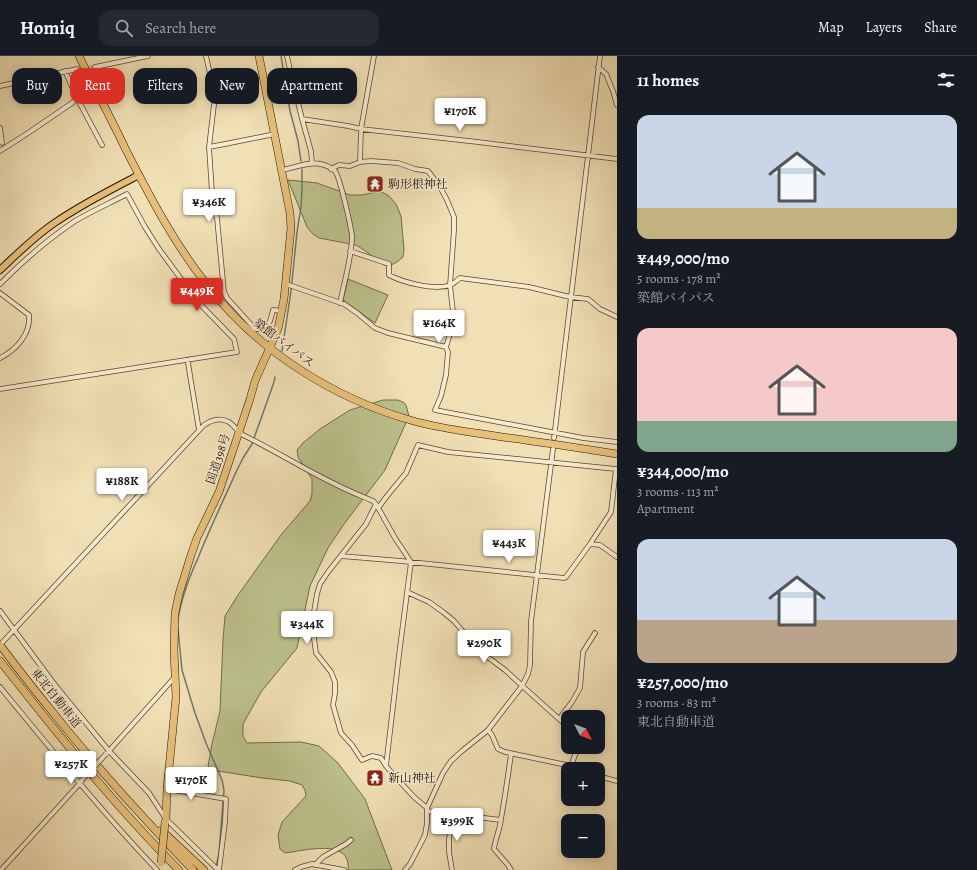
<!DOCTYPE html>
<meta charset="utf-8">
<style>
body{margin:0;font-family:Alegreya,"Noto Serif JP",serif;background:#242831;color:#f1f3f6;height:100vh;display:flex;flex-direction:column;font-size:15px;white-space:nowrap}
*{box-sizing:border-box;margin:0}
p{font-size:13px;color:#9ea1a6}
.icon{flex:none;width:22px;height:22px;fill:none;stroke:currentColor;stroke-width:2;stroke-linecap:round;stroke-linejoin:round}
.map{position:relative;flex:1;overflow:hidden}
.sheet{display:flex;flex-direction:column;background:#171b24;width:360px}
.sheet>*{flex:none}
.guide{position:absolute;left:12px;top:12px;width:380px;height:36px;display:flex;gap:8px}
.needle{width:26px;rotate:132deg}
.controls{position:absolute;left:561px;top:654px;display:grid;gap:8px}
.controls a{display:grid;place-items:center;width:44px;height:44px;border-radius:8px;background:#171b24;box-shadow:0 2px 10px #0003;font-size:20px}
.price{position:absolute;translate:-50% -34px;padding:0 9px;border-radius:4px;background:#fff;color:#222;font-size:13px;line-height:26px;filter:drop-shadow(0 1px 2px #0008)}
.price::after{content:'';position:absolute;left:50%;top:24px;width:12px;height:9px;margin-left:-6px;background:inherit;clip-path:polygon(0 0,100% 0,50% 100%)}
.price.active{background:#d93025;color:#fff}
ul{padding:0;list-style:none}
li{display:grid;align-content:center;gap:8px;height:212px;padding:0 20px}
li span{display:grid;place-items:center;height:124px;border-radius:12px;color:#555}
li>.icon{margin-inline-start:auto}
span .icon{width:72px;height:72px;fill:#fffc;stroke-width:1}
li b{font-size:17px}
h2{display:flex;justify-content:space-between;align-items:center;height:48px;padding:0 20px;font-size:17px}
.pill{padding:0 14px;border-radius:12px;background:#171b24;box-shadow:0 2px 10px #0003;font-size:14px;line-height:36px}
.pill.active{background:#d93025;color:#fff}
header{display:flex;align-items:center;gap:24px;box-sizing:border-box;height:56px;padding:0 20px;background:#171b24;border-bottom:1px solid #363941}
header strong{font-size:19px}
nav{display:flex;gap:22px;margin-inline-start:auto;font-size:14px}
.search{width:280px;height:36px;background:#242831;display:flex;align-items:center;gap:10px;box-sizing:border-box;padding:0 14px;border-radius:12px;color:#9ea1a6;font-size:15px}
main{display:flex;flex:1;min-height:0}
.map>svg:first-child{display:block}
.green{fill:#bcc28c;stroke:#706b48}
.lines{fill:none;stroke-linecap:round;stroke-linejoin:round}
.stream{stroke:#6d786e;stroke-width:1.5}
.street-tunnel{stroke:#d2c19a;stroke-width:4;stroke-dasharray:4 2;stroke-linecap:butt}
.street-casing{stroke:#584730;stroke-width:5.5}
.primary-casing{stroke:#251403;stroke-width:8}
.highway-casing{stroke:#251403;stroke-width:8}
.street{stroke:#f6ebcf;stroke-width:4}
.primary{stroke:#e8c07a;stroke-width:6}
.highway{stroke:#e8c07a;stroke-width:7}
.street-bridge-casing{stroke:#584730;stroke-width:5.5;stroke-linecap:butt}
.highway-bridge-casing{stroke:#251403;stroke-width:8;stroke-linecap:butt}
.street-bridge{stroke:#f6ebcf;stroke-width:4}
.highway-bridge{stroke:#e8c07a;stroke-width:7}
.labels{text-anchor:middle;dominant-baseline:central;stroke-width:3;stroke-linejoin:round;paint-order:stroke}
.poi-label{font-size:12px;fill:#251403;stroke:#f6ebcf;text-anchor:start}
.street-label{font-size:12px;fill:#251403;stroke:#f6ebcf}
</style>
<header>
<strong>Homiq</strong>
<div class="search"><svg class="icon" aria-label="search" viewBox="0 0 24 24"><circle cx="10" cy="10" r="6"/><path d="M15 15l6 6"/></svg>Search here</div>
<nav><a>Map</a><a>Layers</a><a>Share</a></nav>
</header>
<main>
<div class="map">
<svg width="617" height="814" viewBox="0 0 617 814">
<rect width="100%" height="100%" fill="#f1e0b5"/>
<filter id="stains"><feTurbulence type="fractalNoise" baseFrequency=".005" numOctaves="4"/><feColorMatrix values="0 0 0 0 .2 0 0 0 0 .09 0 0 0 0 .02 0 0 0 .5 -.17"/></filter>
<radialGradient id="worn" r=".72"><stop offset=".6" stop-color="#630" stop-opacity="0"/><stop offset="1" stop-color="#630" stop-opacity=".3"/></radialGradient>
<path class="green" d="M288 124 317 127 350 139H362L380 135 389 140 396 148 401 160 404 193 403 201 397 206 389 210 384 209 377 204 364 194 356 189 319 182 313 178 307 171Z
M348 223 388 239 375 267 343 244Z
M383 344H398L403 346 406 349 409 360 385 414 344 468 328 492 310 530 297 592 261 636 243 668V680L247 687 301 686 319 690 338 707 365 743 392 814H348C352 781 303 795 285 797L280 793 278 779 282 766 306 740 305 734 302 729 290 725 262 722 212 714 208 710 212 688 220 655 223 584 225 560 238 539 281 479 310 445 312 438V423L298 401 297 394 303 387 320 373 350 354Z"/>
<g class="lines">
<path class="stream" d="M281 0 290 55 298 85 301 105
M282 295 291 235 297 176 301 151 302 133V113
M178 564C181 542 189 522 198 502 210 472 224 443 237 414L243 402 252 388 274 326 275 321
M178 573 182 614 185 624 195 657 206 687 222 724 224 734 219 797 216 812"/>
<path class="street-tunnel" d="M77 13 95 11"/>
<g class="street-casing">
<path id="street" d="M206 0 215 40 209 91 213 152 217 162 224 236 227 242 255 273C270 275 270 265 273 254L282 255
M287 0 290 14 292 30 296 38 302 63 311 95 312 107
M95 11 148 0
M598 11 606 18 613 35 617 49
M65 15 77 42 102 89
M0 30 77 13
M302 63 348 70 361 73 478 86 617 103
M0 72 2 87
M209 91 225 88 275 78
M0 95 28 77 72 47 77 42
M360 106 361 73 374 0
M331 113 339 109 350 110 360 106 371 105 398 107 415 113 428 115 440 131 447 144 454 161V174L450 229 454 265 446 291 448 296 446 319 441 340 435 354 583 382 617 386
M282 114C294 112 309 105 321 108 325 109 332 112 335 115 340 121 351 171 352 180 352 201 344 226 340 247
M350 195 389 208V219C402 226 435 235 450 229 454 228 457 224 460 222L529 231 570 241 588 243 600 253 617 261
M0 228C23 205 48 183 75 165 92 155 110 147 127 138L145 171 159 193 198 246 234 283 237 296 0 333
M286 228 344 248 357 257 375 272 388 277 446 291
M0 237 29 259C31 278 16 294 0 302
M190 303 188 307 199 374
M554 382 600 0
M376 448 366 468 328 516 320 528 317 538 312 568 316 597 331 616 335 626V637L333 649 341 677 352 689 362 704 372 700 381 702 386 710
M590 488 600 489 617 501
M341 500 401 505 564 522 566 521 590 488 611 456 616 413 448 396 418 389 406 417 387 440 378 452
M407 536 429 546 443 556 454 565 471 585 485 599 505 614 529 636 568 671
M0 555 55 629 109 695 149 737 166 763 218 814
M0 589 204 369C212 364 218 362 227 365 234 368 236 375 243 379 274 394 302 412 333 427 346 434 359 439 373 445L376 448 395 482 411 506 399 599 386 710 392 717 402 728 414 741 427 752
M0 631C51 693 102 756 157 814
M559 663 572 646 580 632 583 596 595 577
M488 674 492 679 498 693 505 696 571 710 580 713
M108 696 174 622
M571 710 578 691
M598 720 617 725
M167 733 226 743 225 766 219 814
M427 755 501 764
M315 809 323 801 346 788 351 784
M1 814 82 725
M295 814 301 811 312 808 344 814
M405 814 410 808 420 789 425 779 427 767V752L443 717 451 705 462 695 488 674 522 630 528 618 530 609 531 565 553 393
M452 814 449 796V783L453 759
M511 814 508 809 494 793C495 783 500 774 501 763 505 741 508 720 511 698"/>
</g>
<g class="primary-casing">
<path id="primary" d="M0 214C17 198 34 181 53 168 80 149 110 134 139 119"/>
</g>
<g class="highway-casing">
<path id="highway" d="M79 0C94 31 111 62 126 94 150 141 175 189 208 230 257 294 333 342 410 364 440 373 471 376 502 381 541 386 579 392 617 398
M0 589C18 613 36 636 55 659 98 713 145 764 193 814
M0 605C57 677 114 749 179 814
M165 767 166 763 167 733 176 641 174 594 175 557 179 538 191 499 197 482 219 436 250 343 255 325 278 273 284 243 291 172 290 157 259 0
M161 774 204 814"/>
</g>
<use href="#street" class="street"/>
<use href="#primary" class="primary"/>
<use href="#highway" class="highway"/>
<g class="street-bridge-casing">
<path id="street-bridge" d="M82 724 106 698"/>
</g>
<g class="highway-bridge-casing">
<path id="highway-bridge" d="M161 807 165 767"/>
</g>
<use href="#street-bridge" class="street-bridge"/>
<use href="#highway-bridge" class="highway-bridge"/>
</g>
<defs>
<g id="temple-square" transform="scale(0.9)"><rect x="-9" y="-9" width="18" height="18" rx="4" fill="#8f2418" stroke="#f6ebcf"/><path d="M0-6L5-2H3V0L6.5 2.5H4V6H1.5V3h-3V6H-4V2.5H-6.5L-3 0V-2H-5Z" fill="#fff"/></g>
</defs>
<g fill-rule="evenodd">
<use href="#temple-square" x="375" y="128"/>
<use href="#temple-square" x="375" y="722"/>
</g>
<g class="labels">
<g class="poi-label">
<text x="388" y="128">駒形根神社</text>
<text x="388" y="722">新山神社</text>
</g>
<g class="street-label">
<text transform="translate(284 287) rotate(37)">築館バイパス</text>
<text transform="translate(218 403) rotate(-72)">国道398号</text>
<text transform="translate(56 642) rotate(51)">東北自動車道</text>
</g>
</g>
<rect width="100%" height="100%" filter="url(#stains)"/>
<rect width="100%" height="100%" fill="url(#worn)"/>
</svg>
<div class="controls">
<a><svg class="needle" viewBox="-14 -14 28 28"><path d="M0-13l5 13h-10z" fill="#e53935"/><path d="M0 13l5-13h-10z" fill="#9ea1a6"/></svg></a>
<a>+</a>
<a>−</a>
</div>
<b class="price" style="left:460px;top:76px">¥170K</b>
<b class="price" style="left:209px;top:167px">¥346K</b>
<b class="price active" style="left:197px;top:256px">¥449K</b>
<b class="price" style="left:439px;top:288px">¥164K</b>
<b class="price" style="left:122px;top:446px">¥188K</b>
<b class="price" style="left:509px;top:508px">¥443K</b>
<b class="price" style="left:307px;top:589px">¥344K</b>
<b class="price" style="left:484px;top:608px">¥290K</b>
<b class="price" style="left:71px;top:729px">¥257K</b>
<b class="price" style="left:191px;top:745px">¥170K</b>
<b class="price" style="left:457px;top:786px">¥399K</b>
<div class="guide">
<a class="pill">Buy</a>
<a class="pill active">Rent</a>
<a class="pill">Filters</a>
<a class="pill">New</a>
<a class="pill">Apartment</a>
</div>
</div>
<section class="sheet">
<h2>11 homes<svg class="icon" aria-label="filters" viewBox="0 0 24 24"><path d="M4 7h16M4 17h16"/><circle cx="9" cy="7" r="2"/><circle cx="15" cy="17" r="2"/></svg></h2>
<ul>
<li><span style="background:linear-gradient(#c9d6e8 75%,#c2b280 0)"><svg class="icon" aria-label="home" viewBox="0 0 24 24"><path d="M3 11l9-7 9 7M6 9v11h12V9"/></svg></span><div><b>¥449,000/mo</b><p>5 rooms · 178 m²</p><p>築館バイパス</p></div></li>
<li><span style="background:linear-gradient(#f6c9c9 75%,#7fa58c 0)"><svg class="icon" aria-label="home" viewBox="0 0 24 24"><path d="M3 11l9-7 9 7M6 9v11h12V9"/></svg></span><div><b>¥344,000/mo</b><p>3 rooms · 113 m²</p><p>Apartment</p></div></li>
<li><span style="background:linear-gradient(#c9d6e8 65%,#b9a48a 0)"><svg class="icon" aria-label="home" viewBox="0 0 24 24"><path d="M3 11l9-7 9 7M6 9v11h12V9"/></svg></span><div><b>¥257,000/mo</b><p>3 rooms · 83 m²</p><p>東北自動車道</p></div></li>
</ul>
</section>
</main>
